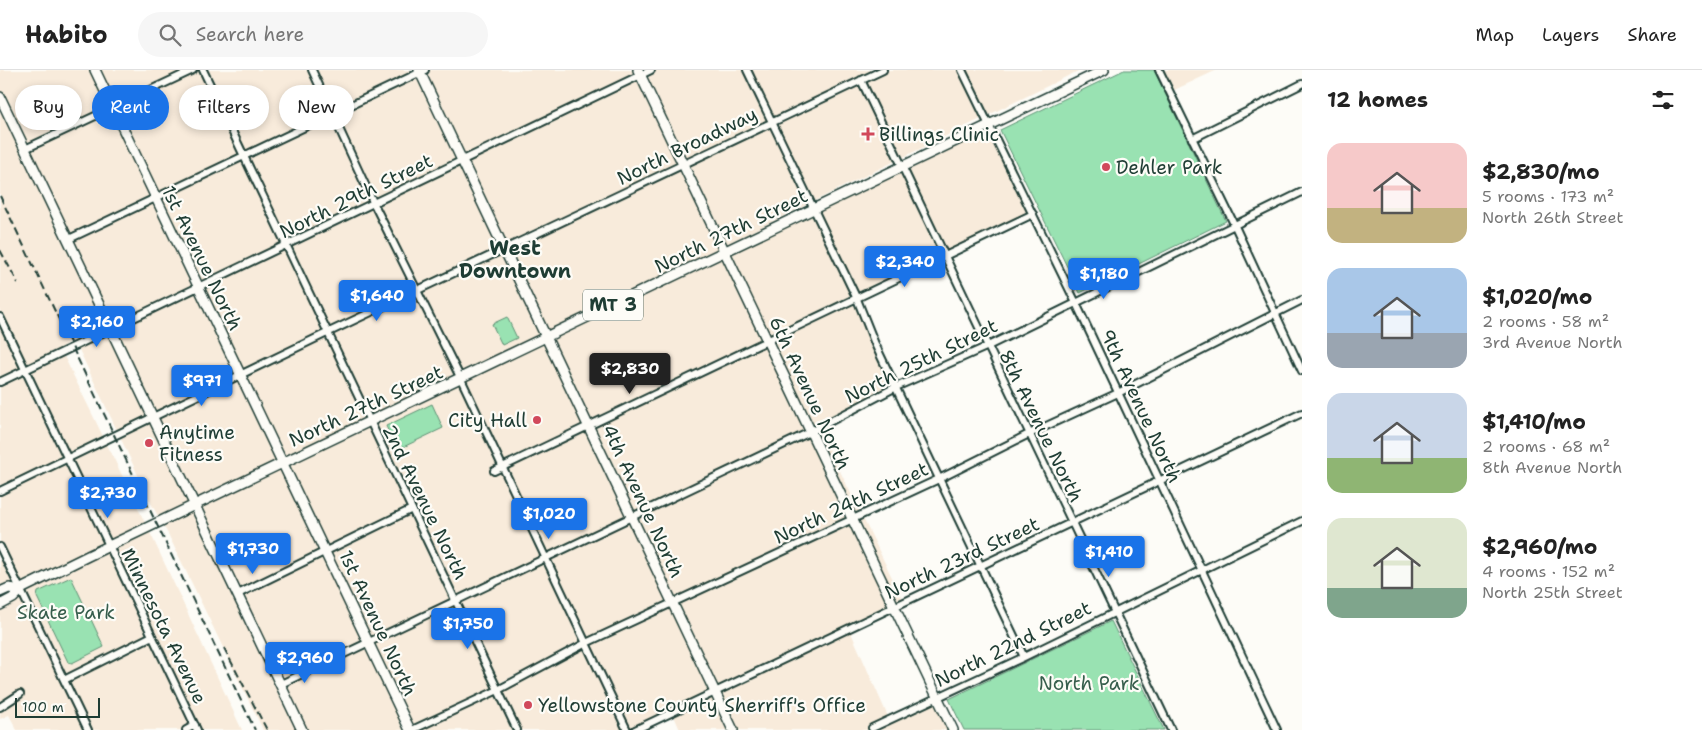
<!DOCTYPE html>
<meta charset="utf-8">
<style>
body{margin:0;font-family:"Shantell Sans",sans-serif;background:#f6f6f6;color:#222;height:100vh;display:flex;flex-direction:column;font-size:19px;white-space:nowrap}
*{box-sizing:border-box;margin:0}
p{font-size:16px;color:#767676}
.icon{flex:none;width:28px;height:28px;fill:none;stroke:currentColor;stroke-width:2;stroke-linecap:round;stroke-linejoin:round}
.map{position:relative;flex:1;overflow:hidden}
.details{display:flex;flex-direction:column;background:#fff;width:400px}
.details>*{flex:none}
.top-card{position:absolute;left:15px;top:15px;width:475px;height:45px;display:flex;gap:10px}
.scale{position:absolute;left:15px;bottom:12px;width:85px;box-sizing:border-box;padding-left:5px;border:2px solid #1f3d34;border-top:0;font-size:14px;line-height:18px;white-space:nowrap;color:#1f3d34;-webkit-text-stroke:4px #fdfcf7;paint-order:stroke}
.price{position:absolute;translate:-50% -42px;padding:0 11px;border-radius:5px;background:#1a73e8;color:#fff;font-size:16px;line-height:32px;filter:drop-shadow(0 1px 2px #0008)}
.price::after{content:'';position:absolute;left:50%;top:30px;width:15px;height:11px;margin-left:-8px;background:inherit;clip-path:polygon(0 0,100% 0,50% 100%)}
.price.selected{background:#222;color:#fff}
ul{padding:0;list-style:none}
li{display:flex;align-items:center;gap:15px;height:125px;padding:0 25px}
li span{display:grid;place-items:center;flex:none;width:140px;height:100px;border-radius:15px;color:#555}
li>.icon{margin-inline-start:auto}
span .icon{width:60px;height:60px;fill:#fffc;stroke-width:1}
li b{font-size:21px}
h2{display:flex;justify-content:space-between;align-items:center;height:60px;padding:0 25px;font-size:21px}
.pill{padding:0 18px;border-radius:22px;background:#fff;box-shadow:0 2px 8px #0003;font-size:18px;line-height:45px}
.pill.selected{background:#1a73e8;color:#fff}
header{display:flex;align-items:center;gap:30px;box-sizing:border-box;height:70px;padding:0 25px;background:#fff;border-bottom:1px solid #e0e0e0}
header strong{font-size:24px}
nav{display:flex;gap:28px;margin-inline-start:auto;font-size:18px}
.search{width:350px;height:45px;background:#f6f6f6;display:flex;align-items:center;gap:12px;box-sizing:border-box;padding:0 18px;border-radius:28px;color:#767676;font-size:19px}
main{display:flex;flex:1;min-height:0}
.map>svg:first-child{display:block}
.built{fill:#f8ebdb;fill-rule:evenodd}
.green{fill:#99e2b2;stroke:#5c9073}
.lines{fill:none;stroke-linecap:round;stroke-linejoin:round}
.minor-casing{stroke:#1f3d34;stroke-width:10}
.major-casing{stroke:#1f3d34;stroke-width:12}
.minor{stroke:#fdfcf7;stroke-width:6}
.major{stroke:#fdfcf7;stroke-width:9}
.rail{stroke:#1f3d34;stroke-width:2;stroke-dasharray:8 4;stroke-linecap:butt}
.poi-dot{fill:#d1495b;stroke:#fdfcf7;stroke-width:2}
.labels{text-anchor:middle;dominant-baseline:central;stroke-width:4.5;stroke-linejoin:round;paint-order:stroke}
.shield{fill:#fdfcf7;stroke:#62766e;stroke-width:1}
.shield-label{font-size:18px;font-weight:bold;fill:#1f3d34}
.poi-label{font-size:19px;fill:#1f3d34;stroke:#fdfcf7;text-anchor:start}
.street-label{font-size:19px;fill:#1f3d34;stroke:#fdfcf7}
.park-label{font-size:19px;fill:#375e4d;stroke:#fdfcf7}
.neighbourhood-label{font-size:20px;font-weight:bold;fill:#1f3d34;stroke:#fdfcf7}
</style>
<header>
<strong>Habito</strong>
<div class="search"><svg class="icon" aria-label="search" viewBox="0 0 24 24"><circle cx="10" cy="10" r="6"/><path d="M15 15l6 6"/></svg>Search here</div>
<nav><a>Map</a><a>Layers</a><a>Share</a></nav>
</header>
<main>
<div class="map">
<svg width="1302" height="660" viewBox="0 0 1302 660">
<rect width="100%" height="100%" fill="#fdfcf7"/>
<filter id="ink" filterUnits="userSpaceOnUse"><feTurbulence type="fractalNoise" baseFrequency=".02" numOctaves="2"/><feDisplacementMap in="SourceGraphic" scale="10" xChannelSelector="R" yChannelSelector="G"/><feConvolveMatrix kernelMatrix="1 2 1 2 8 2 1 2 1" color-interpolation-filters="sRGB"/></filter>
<g filter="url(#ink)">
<path class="built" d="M0 0H1080L725 175 726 182 989 55 1033 144 857 229 896 317 817 354 904 532 849 558 889 649 937 628 952 660H680L674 646 645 660H263L168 464 152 435 74 269 60 278 156 475 242 660H17L9 645 0 649ZM810 463 673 533 503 617 501 612Z
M1159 0H1217L1170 22Z"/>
<path class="green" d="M1124 0H1154L1226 151 1080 223 1000 60Z
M507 247 517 268 502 275 492 254Z
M432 334 443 358 397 380 386 356Z
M71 507 104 577 72 593 68 592 37 527 38 522Z
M1111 551 1164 660H964L949 629Z"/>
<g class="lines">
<g class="minor-casing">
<path id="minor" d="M203 0 517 660
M312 0 374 134 461 309 627 660
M747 0 857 229 875 274 1024 587
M962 0 1075 231 1277 660
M1159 0 1234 154 1302 301
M861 10 1171 660
M1192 69 1302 14
M25 79 193 0
M69 169 425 0
M0 247 197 660
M0 312 651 0
M494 401 1033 144
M0 421 329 262 883 0
M0 477 88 660
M238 524 412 439
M64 610 152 566
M281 614 810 362 896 317 986 277 1302 122
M0 637 20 624
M872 658 1024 587 1302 451
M186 660 195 655
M412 660 498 620 586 573 941 408 1029 364 1118 323 1302 230
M635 660 1302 343"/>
</g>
<g class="major-casing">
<path id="major" d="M95 0 410 660
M419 0 733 660
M638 0 953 660
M0 27 302 660
M0 522 9 518 21 520
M0 535 13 528 23 518 88 486 1104 0"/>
</g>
<use href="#minor" class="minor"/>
<use href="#major" class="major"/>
<path class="rail" d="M0 126 255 660
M0 180 18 213
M224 578 267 660"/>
</g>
</g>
<g class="poi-dot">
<path d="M865.5 56.5h5v5h5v5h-5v5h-5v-5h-5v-5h5z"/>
<circle cx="1106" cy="97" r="5"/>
<circle cx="537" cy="350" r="5"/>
<circle cx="149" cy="373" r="5"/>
<circle cx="528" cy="635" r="5"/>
</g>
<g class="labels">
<rect class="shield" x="583" y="219.5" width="60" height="31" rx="4"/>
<g class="shield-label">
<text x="613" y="235">MT 3</text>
</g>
<g class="poi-label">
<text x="879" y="64">Billings Clinic</text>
<text x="1116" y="97">Dehler Park</text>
<text x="527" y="350" text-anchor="end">City Hall</text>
<text x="159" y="362">Anytime<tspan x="159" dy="22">Fitness</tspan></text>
<text x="538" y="635">Yellowstone County Sherriff's Office</text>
</g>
<g class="street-label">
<text transform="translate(687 76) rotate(-26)">North Broadway</text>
<text transform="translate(356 126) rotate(-26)">North 29th Street</text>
<text transform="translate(731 161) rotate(-26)">North 27th Street</text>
<text transform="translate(202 188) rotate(64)">1st Avenue North</text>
<text transform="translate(921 291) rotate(-26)">North 25th Street</text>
<text transform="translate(810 323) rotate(65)">6th Avenue North</text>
<text transform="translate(366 336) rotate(-25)">North 27th Street</text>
<text transform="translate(1141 336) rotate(65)">9th Avenue North</text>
<text transform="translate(1041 356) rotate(64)">8th Avenue North</text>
<text transform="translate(643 431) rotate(65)">4th Avenue North</text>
<text transform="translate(425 432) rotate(64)">2nd Avenue North</text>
<text transform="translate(851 433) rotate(-25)">North 24th Street</text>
<text transform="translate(962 488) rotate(-25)">North 23rd Street</text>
<text transform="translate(378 553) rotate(65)">1st Avenue North</text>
<text transform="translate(164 556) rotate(64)">Minnesota Avenue</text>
<text transform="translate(1013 574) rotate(-26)">North 22nd Street</text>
</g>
<g class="park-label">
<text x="66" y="542">Skate Park</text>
<text x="1089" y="613">North Park</text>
</g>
<g class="neighbourhood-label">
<text x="515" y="178">West<tspan x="515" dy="23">Downtown</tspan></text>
</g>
</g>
</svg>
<div class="scale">100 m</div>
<b class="price" style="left:905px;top:218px">$2,340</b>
<b class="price" style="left:1104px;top:230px">$1,180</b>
<b class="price" style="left:377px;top:252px">$1,640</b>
<b class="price" style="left:97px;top:278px">$2,160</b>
<b class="price selected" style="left:630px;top:325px">$2,830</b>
<b class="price" style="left:202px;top:337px">$971</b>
<b class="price" style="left:108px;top:449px">$2,730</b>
<b class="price" style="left:549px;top:470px">$1,020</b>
<b class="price" style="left:253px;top:505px">$1,730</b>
<b class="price" style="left:1109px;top:508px">$1,410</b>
<b class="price" style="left:468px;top:580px">$1,750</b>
<b class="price" style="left:305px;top:614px">$2,960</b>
<div class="top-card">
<a class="pill">Buy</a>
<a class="pill selected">Rent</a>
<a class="pill">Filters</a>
<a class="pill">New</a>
</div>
</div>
<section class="details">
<h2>12 homes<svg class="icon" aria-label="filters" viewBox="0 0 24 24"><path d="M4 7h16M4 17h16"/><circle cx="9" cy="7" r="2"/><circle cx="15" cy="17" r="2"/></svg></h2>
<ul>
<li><span style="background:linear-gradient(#f6c9c9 65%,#c2b280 0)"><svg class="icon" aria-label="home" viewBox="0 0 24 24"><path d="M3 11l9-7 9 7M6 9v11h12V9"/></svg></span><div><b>$2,830/mo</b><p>5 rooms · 173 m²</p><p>North 26th Street</p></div></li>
<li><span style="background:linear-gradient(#a9c7e8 65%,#9aa5b1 0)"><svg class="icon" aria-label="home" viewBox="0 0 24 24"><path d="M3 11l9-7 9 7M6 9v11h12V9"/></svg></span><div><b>$1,020/mo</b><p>2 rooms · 58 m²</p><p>3rd Avenue North</p></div></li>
<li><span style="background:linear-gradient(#c9d6e8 65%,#8fb573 0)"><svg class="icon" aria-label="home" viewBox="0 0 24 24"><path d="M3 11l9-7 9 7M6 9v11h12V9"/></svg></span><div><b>$1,410/mo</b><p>2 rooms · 68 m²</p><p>8th Avenue North</p></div></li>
<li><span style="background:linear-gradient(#dfe7d0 70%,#7fa58c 0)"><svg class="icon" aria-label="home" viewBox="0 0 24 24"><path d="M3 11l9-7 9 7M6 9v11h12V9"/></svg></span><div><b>$2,960/mo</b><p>4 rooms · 152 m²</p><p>North 25th Street</p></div></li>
</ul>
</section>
</main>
